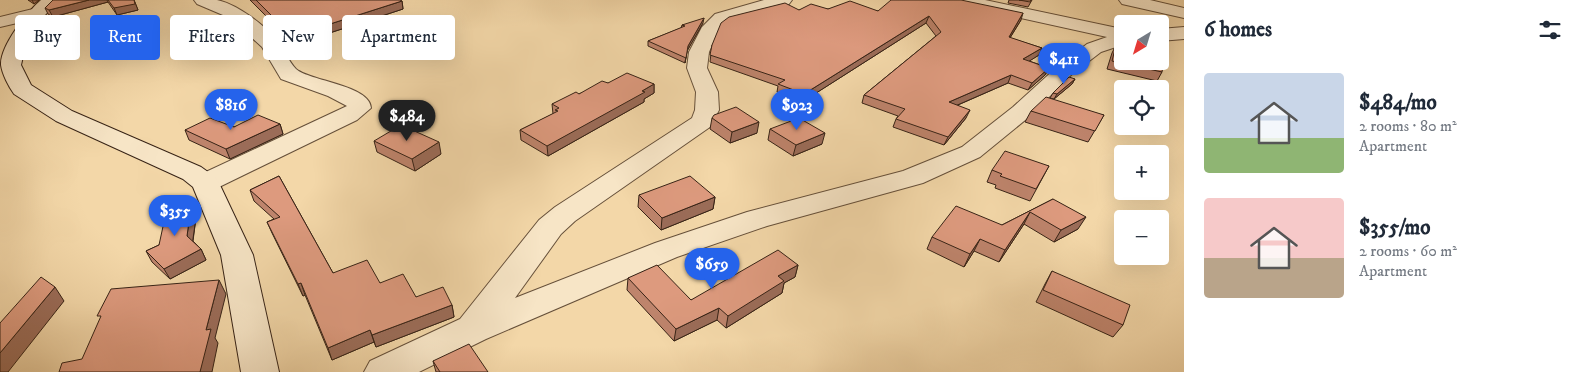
<!DOCTYPE html>
<meta charset="utf-8">
<style>
body{margin:0;font-family:"IM FELL DW Pica",serif;background:#f2f2f3;color:#1f2937;height:100vh;display:flex;flex-direction:column;font-size:19px;white-space:nowrap}
*{box-sizing:border-box;margin:0}
p{font-size:16px;color:#747a83}
.icon{flex:none;width:28px;height:28px;fill:none;stroke:currentColor;stroke-width:2;stroke-linecap:round;stroke-linejoin:round}
.map{position:relative;flex:1;overflow:hidden}
.sheet{display:flex;flex-direction:column;background:#fff;width:400px}
.sheet>*{flex:none}
.hud{position:absolute;left:15px;top:15px;width:475px;height:45px;display:flex;gap:10px}
.needle{width:32px;rotate:218deg}
.fabs{position:absolute;left:1114px;top:15px;display:grid;gap:10px}
.fabs a{display:grid;place-items:center;width:55px;height:55px;border-radius:5px;background:#fff;box-shadow:0 5px 20px #0002;font-size:25px}
.price{position:absolute;translate:-50% -42px;padding:0 11px;border-radius:18px;background:#2563eb;color:#fff;font-size:16px;line-height:32px;filter:drop-shadow(0 1px 2px #0008)}
.price::after{content:'';position:absolute;left:50%;top:30px;width:15px;height:11px;margin-left:-8px;background:inherit;clip-path:polygon(0 0,100% 0,50% 100%)}
.price.selected{background:#222;color:#fff}
ul{padding:0;list-style:none}
li{display:flex;align-items:center;gap:15px;height:125px;padding:0 20px}
li span{display:grid;place-items:center;flex:none;width:140px;height:100px;border-radius:5px;color:#555}
li>.icon{margin-inline-start:auto}
span .icon{width:60px;height:60px;fill:#fffc;stroke-width:1}
li b{font-size:21px}
h2{display:flex;justify-content:space-between;align-items:center;height:60px;padding:0 20px;font-size:21px}
.pill{padding:0 18px;border-radius:5px;background:#fff;box-shadow:0 5px 20px #0002;font-size:18px;line-height:45px}
.pill.selected{background:#2563eb;color:#fff}
main{display:flex;flex:1;min-height:0}
.map>svg:first-child{display:block}
.lines{fill:none;stroke-linecap:round;stroke-linejoin:round}
.street-casing{stroke:#66503a;stroke-width:2}
.secondary-casing{stroke:#372316;stroke-width:2}
.street{fill:#f7e5c6;fill-rule:evenodd}
.secondary{fill:#f7e5c6;fill-rule:evenodd}
.wall{fill:#be846c;stroke:#372316}
.shaded-wall{fill:#9b6c58;stroke:#372316}
.building{fill:#dd9a7e;stroke:#372316}
</style>
<main>
<div class="map">
<svg width="1184" height="372" viewBox="0 0 1184 372">
<rect width="100%" height="100%" fill="#f3d7a8"/>
<filter id="stains"><feTurbulence type="fractalNoise" baseFrequency=".004" numOctaves="4"/><feColorMatrix values="0 0 0 0 .2 0 0 0 0 .09 0 0 0 0 .02 0 0 0 .5 -.17"/></filter>
<radialGradient id="worn" r=".72"><stop offset=".6" stop-color="#630" stop-opacity="0"/><stop offset="1" stop-color="#630" stop-opacity=".3"/></radialGradient>
<g class="lines">
<g class="street-casing">
<path id="street" d="M194 0C202 0 210 0 217 0 237 4 264 25 277 40 284 48 288 61 296 69 309 81 370 85 371 108L357 120 215 189 205 191 195 189 191 183 195 177 347 106 328 96 281 79 262 47 230 18 197 4Z
M764 0H792L789 4 727 22 719 29 709 52 707 68 718 92 719 110 710 127 575 221 561 234 515 298 655 243 747 212 903 171 962 147 1013 107 1057 67 1087 44 1107 37 961 5 955 4 952 0H985L1122 29V45L1101 52 1071 75 1029 117 980 157 923 183 767 226 677 257 486 339 419 372H364L370 361 460 319 539 220 555 207 692 118 695 110 696 92 687 68 689 52 702 27 715 14Z
M1119 0H1150L1184 8V18L1122 4Z
M37 8 43 9 46 13 43 17 0 27V17Z
M1184 27V39L1160 41V29Z"/>
</g>
<g class="secondary-casing">
<path id="secondary" d="M41 0H60L43 17 29 36 25 48 21 65 31 85 72 111 201 167 215 177 219 183 253 255 279 372H241L221 255 193 187 183 179 56 121 14 94C9 87 2 74 1 65 0 46 27 12 41 0Z"/>
</g>
<use href="#street" class="street"/>
<use href="#secondary" class="secondary"/>
</g>
<path class="wall" d="M28 0H39L34 4Z
M53 0H134L138 10 117 15 108 2 53 17 48 14 45 8Z
M250 0H400L402 1 403 9 308 40 309 42 285 48 269 29 266 21 270 20Z
M1009 0H1032L1028 7 1008 3Z
M828 9 878 11 1021 20 1010 38 1042 48 1039 55 1029 61 1049 68 1045 75 1028 90 1008 83 958 105 966 118 944 145 893 127 896 119 898 116 862 103 864 95 936 36 926 23 802 102 777 92 778 86 710 62 712 45 799 10Z
M703 23 687 51 685 63 648 46V41L681 28 682 25Z
M1116 45 1162 72 1157 81 1107 69 1112 53Z
M1075 79 1072 84 1054 99 1050 98 1053 93Z
M608 83 654 84V93L644 99V102L548 156 521 140 520 130 553 114 552 104Z
M1031 111 1104 115 1088 142 1025 122Z
M712 118 757 133 730 143 710 129Z
M280 124 283 134 230 159 189 140 185 130Z
M770 129 822 144 793 156 768 140Z
M374 141 441 154 415 171 377 152Z
M1049 166 1030 201 995 188 996 185 987 182 992 170Z
M279 176 333 273 380 283 416 297 452 305 454 317 376 347 374 342 332 360 305 295 303 296 272 233 267 222 274 219 254 201 250 190Z
M639 195 715 197 713 209 661 230 638 207Z
M1053 199 1078 229 1054 242 1024 224 999 262 974 251 964 267 927 249 932 237 1002 225Z
M192 200 197 210 193 241 201 249 206 260 170 279 152 262 146 251 159 245Z
M798 265 795 277 784 283 782 293 726 328 717 320 674 341 627 290 628 278 691 300Z
M1052 271 1123 325 1113 337 1036 302 1045 284Z
M433 361 488 372H436Z"/>
<path class="shaded-wall" d="M32 0H39L34 4Z
M89 0H107L108 2 53 17 49 10Z
M134 0 138 10 117 15 114 8Z
M402 1 403 9 308 40 309 42 285 48 282 40 305 32Z
M1023 13 1021 20 1006 44 1009 37Z
M929 16 926 23 802 102 804 94Z
M704 18 703 23 687 51 685 63 688 46Z
M1042 48 1039 55 1020 67 1023 59Z
M1049 68 1045 75 1028 90 1032 83Z
M1011 75 1008 83 946 110 949 102Z
M1075 79 1072 84 1054 99 1057 94Z
M654 84V93L644 99V102L548 156 547 146Z
M970 110 966 118 944 145 948 137Z
M759 122 757 133 730 143 732 132Z
M280 124 283 134 230 159 226 149Z
M825 133 822 144 793 156 796 145Z
M439 142 441 154 415 171 412 159Z
M715 197 713 209 661 230 662 218Z
M192 200 197 210 192 246 187 236Z
M1030 212 1024 224 999 262 1005 250Z
M1086 217 1078 229 1054 242 1061 230Z
M980 239 974 251 964 267 970 254Z
M201 249 206 260 170 279 164 269Z
M798 265 795 277 784 283 782 293 726 328 728 316 778 276Z
M219 280 226 294 215 338 218 343 212 372H200L206 330Z
M301 283 305 295 303 296 298 284Z
M55 287 64 301 8 372H0V353Z
M452 305 454 317 376 347 372 335Z
M719 308 717 320 674 341 676 329Z
M370 330 374 342 332 360 328 348Z"/>
<path class="building" d="M53 0H89L49 10 45 8Z
M108 0H134L135 4 114 8Z
M256 0H400L402 1 305 32 307 33 282 40 266 21 275 19Z
M891 0H961L1023 13 1009 37 1042 48 1023 59 1049 68 1032 83 1011 75 949 102 970 110 948 137 896 119 905 109 864 95 941 32 929 16 804 94 778 84 785 80 710 55 712 45 721 23 729 17 785 3 799 10 811 4 828 9 850 1 878 11Z
M1019 0H1031L1030 2Z
M704 18 688 46 686 58 648 41 685 26 682 25Z
M1160 35 1168 37 1162 72 1112 61 1116 45 1122 42V61H1160Z
M627 73 654 84 642 91 645 92 547 146 520 130 558 111 555 110 559 108 552 104 576 92 579 94 602 81 608 83Z
M1069 77 1075 79 1057 94 1053 93Z
M1046 97 1104 115 1095 131 1031 111Z
M736 107 759 122 732 132 712 118 714 115Z
M258 115 280 124 226 149 185 130 210 118 234 127Z
M799 118 825 133 796 145 770 129Z
M401 125 439 142 412 159 374 141Z
M1005 151 1049 166 1036 189 1000 176 1002 174 992 170Z
M279 176 333 273 367 260 380 283 403 274 416 297 443 287 452 305 372 335 370 330 328 348 301 283 298 284 267 222 280 217 250 190Z
M690 176 715 197 662 218 639 195Z
M1053 199 1086 217 1061 230 1030 212 1005 250 980 239 970 254 932 237 956 206 1002 225Z
M192 200 187 236 201 249 164 269 146 251 159 245 167 208Z
M778 250 798 265 778 276 784 281 728 316 719 308 676 329 628 278 657 265 691 300Z
M1052 271 1130 305 1123 325 1043 290Z
M41 277 55 287 0 353V323Z
M219 280 206 330 211 329 200 372H59L62 363 82 359 101 316H97L111 289Z
M469 344 488 372H440L433 361Z"/>
<rect width="100%" height="100%" filter="url(#stains)"/>
<rect width="100%" height="100%" fill="url(#worn)"/>
</svg>
<div class="fabs">
<a><svg class="needle" viewBox="-14 -14 28 28"><path d="M0-13l5 13h-10z" fill="#e53935"/><path d="M0 13l5-13h-10z" fill="#747a83"/></svg></a>
<a><svg class="icon" aria-label="locate" viewBox="0 0 24 24"><circle cx="12" cy="12" r="6"/><path d="M12 2v4M12 18v4M2 12h4M18 12h4"/></svg></a>
<a>+</a>
<a>−</a>
</div>
<b class="price" style="left:1064px;top:85px">$411</b>
<b class="price" style="left:231px;top:131px">$816</b>
<b class="price" style="left:797px;top:131px">$923</b>
<b class="price selected" style="left:407px;top:142px">$484</b>
<b class="price" style="left:175px;top:237px">$355</b>
<b class="price" style="left:712px;top:290px">$659</b>
<div class="hud">
<a class="pill">Buy</a>
<a class="pill selected">Rent</a>
<a class="pill">Filters</a>
<a class="pill">New</a>
<a class="pill">Apartment</a>
</div>
</div>
<section class="sheet">
<h2>6 homes<svg class="icon" aria-label="filters" viewBox="0 0 24 24"><path d="M4 7h16M4 17h16"/><circle cx="9" cy="7" r="2"/><circle cx="15" cy="17" r="2"/></svg></h2>
<ul>
<li><span style="background:linear-gradient(#c9d6e8 65%,#8fb573 0)"><svg class="icon" aria-label="home" viewBox="0 0 24 24"><path d="M3 11l9-7 9 7M6 9v11h12V9"/></svg></span><div><b>$484/mo</b><p>2 rooms · 80 m²</p><p>Apartment</p></div></li>
<li><span style="background:linear-gradient(#f6c9c9 60%,#b9a48a 0)"><svg class="icon" aria-label="home" viewBox="0 0 24 24"><path d="M3 11l9-7 9 7M6 9v11h12V9"/></svg></span><div><b>$355/mo</b><p>2 rooms · 60 m²</p><p>Apartment</p></div></li>
</ul>
</section>
</main>
